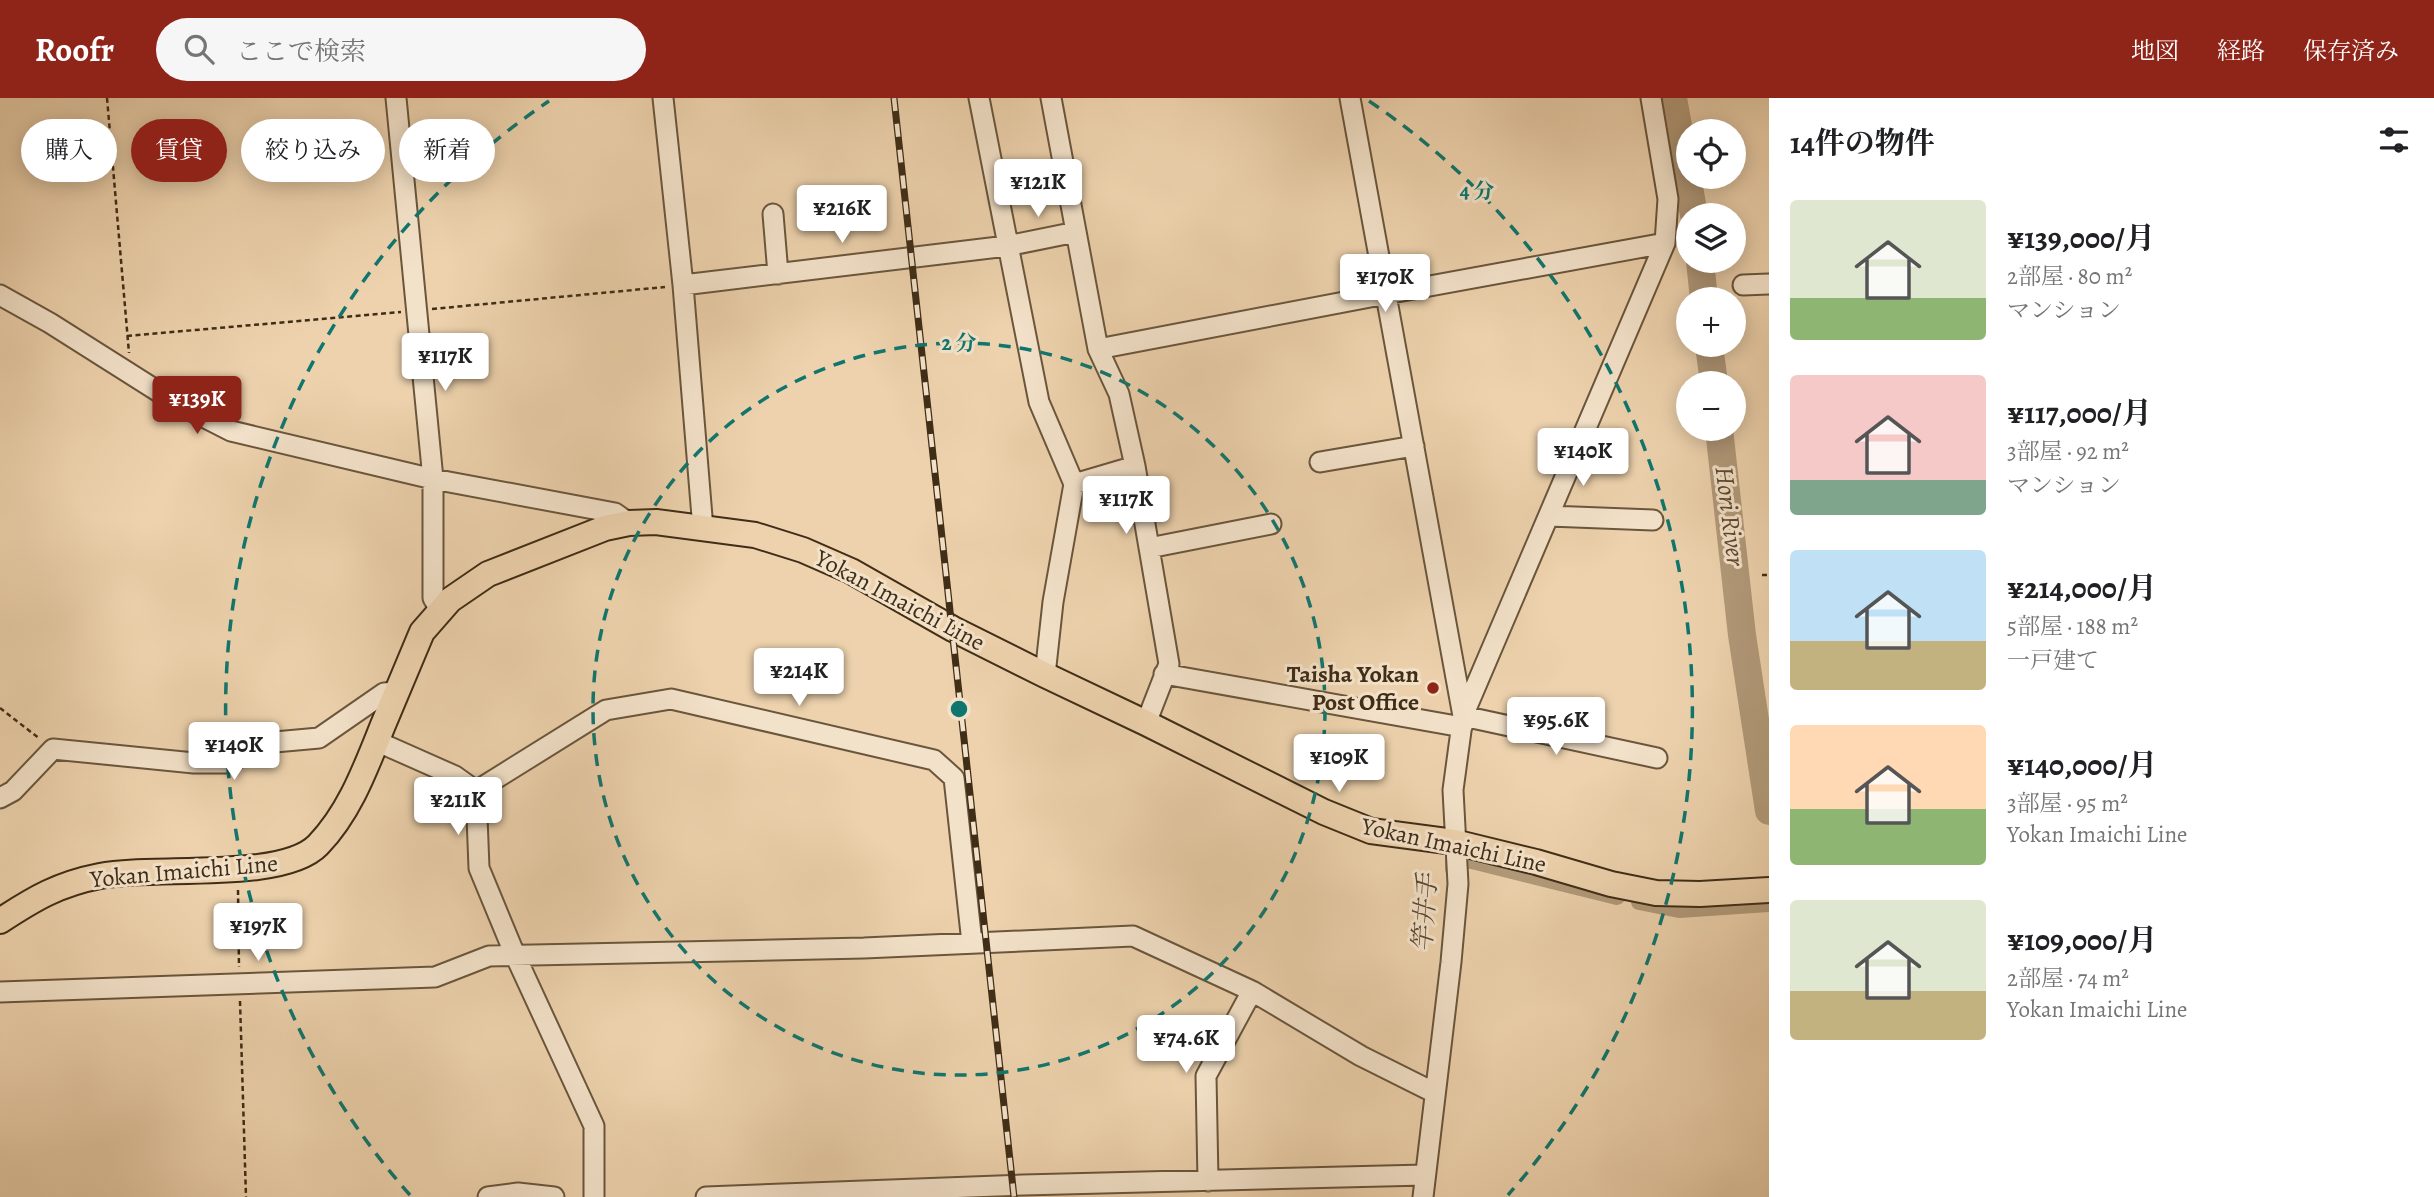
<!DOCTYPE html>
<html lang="ja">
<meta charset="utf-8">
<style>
body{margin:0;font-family:Alegreya,"Noto Serif JP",serif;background:#f6f6f6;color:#202124;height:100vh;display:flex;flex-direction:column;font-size:26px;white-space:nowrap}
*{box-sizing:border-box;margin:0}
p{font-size:23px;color:#757577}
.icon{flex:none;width:38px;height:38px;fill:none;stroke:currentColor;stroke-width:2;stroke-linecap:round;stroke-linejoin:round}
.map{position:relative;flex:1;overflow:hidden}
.sheet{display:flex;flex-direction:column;background:#fff;width:665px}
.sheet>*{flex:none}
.top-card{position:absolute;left:21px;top:21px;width:665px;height:63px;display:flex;gap:14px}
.tools{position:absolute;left:1676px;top:21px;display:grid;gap:14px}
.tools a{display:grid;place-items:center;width:70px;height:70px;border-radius:50%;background:#fff;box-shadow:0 4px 18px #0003;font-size:35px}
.price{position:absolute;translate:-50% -60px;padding:0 16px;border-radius:7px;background:#fff;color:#222;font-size:23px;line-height:46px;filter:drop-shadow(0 2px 4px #0008)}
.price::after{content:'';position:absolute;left:50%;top:42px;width:21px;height:16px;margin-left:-10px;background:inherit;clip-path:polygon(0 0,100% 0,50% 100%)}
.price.current{background:#8f2418;color:#fff}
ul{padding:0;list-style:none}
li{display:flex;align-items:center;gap:21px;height:175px;padding:0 21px}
li span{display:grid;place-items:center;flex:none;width:196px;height:140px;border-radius:7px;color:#555}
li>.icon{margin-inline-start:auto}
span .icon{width:84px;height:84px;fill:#fffc;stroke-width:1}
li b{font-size:30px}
h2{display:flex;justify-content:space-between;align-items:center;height:84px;padding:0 21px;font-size:30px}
.tag{padding:0 24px;border-radius:32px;background:#fff;box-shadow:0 4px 18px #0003;font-size:24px;line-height:63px}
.tag.current{background:#8f2418;color:#fff}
header{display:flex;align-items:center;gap:42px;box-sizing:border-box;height:98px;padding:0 35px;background:#8f2418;color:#fff}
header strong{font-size:33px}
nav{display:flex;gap:38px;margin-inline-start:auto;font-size:24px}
.search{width:490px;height:63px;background:#f6f6f6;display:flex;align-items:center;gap:18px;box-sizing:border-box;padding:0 24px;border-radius:38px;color:#757577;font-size:26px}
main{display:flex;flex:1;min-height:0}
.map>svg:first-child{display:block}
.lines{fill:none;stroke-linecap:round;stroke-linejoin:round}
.canal{stroke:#b29a7a;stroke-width:16}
.river{stroke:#b29a7a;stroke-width:28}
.minor-casing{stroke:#6a563c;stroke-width:23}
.major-casing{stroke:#3f2d17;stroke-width:28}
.path{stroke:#3f2d17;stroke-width:2.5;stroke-dasharray:5 3.5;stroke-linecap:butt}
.minor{stroke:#f3e2ca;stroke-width:19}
.major{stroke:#edd2ad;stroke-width:24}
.rail-casing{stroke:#3f2d17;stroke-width:7}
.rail{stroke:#f3e2ca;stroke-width:4.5;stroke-dasharray:13;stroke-linecap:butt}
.ring{fill:none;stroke:#0f766e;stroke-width:3.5;stroke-dasharray:12 9}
.poi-dot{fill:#8f2418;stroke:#f3e2ca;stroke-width:2.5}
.labels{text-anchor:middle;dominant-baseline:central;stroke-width:6;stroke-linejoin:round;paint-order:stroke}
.street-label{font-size:24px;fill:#3f2d17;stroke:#f3e2ca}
.poi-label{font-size:24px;font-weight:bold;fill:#3f2d17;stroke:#f3e2ca;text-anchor:end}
.water-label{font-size:26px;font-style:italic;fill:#5c4830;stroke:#f3e2ca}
.centre{fill:#0f766e;stroke:#f3e2ca;stroke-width:3.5}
.ring-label{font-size:21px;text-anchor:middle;font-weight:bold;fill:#0f766e;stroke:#f3e2ca;stroke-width:6;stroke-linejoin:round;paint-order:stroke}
</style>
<header>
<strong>Roofr</strong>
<div class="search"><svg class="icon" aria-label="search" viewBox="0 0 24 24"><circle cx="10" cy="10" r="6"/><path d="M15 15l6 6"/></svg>ここで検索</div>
<nav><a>地図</a><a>経路</a><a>保存済み</a></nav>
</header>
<main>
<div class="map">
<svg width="1769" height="1099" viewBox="0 0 1769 1099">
<rect width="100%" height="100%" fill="#edd2ad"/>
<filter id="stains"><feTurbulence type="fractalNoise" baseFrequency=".00286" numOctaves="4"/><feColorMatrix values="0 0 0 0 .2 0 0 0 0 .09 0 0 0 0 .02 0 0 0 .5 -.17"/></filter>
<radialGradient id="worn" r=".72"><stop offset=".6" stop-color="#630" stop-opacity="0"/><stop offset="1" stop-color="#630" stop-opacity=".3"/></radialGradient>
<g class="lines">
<path class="canal" d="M1453 771V762L1472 763 1617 799
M1639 804 1679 812 1769 806"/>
<path class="river" d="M1673 0 1694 117
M1700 163 1704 201
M1709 247 1714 285
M1719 331 1742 537 1769 713"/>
<g class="minor-casing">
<path id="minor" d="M396 0 433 381V500L440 512
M663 0 683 187 703 431
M979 0 1039 304 1074 386 1053 504 1045 577
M1051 0 1098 251 1119 296 1135 368 1169 566 1146 625
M1350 0 1463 618 1453 692 1458 786 1451 864 1423 1099
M1651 0 1668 101 1665 145 1463 618 1657 660
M773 116 778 176
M683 187 1007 148 1076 134
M1743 187 1769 186
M0 197 50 225 178 306 231 333 433 381 615 415 629 425
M1098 251 1386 196 1665 145
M1320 364 1414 348
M1074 386 1135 368
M1549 418 1653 422
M1149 450 1271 426
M1164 576 1462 629
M376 643 455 678 476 693 479 770 515 857 594 1028V1099
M476 693 606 612 671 601 934 662 954 680 972 845
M0 700 13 693 53 651 194 665H229L264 645 319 640 384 595 396 594
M0 894 435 879 489 858 864 850 1133 838 1252 893 1361 958 1435 995
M1208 1083 1206 978 1252 893
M488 1099 518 1095 554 1099
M706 1099 1023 1087 1425 1077"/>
</g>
<g class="major-casing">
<path id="major" d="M0 823C35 800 59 786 100 778 153 767 282 784 318 747 350 714 366 669 383 627 396 596 409 565 422 534L450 502 488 476 605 430 629 425 656 424 755 437 803 452 851 473 953 531 1045 577 1146 625 1324 714 1371 733 1454 744 1536 764 1611 786 1656 795 1700 796 1769 792"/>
</g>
<path class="path" d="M107 0 129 255
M432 211 665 189
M127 238 401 214
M1762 477H1769
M0 610 40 641
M238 792 239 869
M240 903 246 1099"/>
<use href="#minor" class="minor"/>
<use href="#major" class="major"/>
<g class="rail-casing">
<path id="rail" d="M894 0 1014 1099"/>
</g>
<use href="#rail" class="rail"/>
</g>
<g class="ring">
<circle cx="959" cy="611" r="366"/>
<path d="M410 1097A733 733 0 0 1 549 3M1369 3A733 733 0 0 1 1508 1097"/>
</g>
<circle class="poi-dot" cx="1433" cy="590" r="7"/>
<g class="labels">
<g class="street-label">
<text transform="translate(900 502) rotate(28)">Yokan Imaichi Line</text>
<text transform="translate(1454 747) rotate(12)">Yokan Imaichi Line</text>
<text transform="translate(184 773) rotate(-5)">Yokan Imaichi Line</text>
</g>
<g class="poi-label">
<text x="1419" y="576">Taisha Yokan<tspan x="1419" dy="28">Post Office</tspan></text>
</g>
<g class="water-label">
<text transform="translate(1730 418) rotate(83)">Hori River</text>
<text transform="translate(1425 815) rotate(-86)">竿井手</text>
</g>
</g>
<circle cx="959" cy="611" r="10" class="centre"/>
<g class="ring-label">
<text x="1477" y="100">4 分</text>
<text x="959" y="252">2 分</text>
</g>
<rect width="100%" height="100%" filter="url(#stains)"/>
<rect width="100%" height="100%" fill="url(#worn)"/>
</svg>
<div class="tools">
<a><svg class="icon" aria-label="locate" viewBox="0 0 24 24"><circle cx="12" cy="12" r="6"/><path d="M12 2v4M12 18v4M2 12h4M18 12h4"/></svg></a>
<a><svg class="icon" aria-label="layers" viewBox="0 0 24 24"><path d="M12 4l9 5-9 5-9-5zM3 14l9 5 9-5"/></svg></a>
<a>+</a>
<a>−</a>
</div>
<b class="price" style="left:1038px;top:121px">¥121K</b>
<b class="price" style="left:842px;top:147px">¥216K</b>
<b class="price" style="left:1385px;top:216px">¥170K</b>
<b class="price" style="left:445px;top:295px">¥117K</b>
<b class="price current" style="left:197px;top:338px">¥139K</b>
<b class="price" style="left:1583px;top:390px">¥140K</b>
<b class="price" style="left:1126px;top:438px">¥117K</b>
<b class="price" style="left:799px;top:610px">¥214K</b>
<b class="price" style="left:1556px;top:659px">¥95.6K</b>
<b class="price" style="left:234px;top:684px">¥140K</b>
<b class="price" style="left:1339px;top:696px">¥109K</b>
<b class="price" style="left:458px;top:739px">¥211K</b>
<b class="price" style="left:258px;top:865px">¥197K</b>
<b class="price" style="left:1186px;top:977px">¥74.6K</b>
<div class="top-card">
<a class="tag">購入</a>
<a class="tag current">賃貸</a>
<a class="tag">絞り込み</a>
<a class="tag">新着</a>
</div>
</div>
<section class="sheet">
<h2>14件の物件<svg class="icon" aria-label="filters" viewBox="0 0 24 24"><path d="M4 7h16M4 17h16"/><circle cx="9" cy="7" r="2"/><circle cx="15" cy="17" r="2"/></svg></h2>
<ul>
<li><span style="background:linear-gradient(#dfe7d0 70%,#8fb573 0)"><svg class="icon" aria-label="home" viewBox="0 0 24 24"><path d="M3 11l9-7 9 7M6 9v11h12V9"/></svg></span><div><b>¥139,000/月</b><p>2部屋 · 80 m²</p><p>マンション</p></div></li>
<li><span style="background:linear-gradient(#f6c9c9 75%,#7fa58c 0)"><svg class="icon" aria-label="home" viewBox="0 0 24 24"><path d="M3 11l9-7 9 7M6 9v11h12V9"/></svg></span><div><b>¥117,000/月</b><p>3部屋 · 92 m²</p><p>マンション</p></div></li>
<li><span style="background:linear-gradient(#bfe0f5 65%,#c2b280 0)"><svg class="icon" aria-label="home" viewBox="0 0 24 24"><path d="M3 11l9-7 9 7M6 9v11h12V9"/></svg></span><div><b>¥214,000/月</b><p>5部屋 · 188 m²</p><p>一戸建て</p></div></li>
<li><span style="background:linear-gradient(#ffd9b3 60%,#8fb573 0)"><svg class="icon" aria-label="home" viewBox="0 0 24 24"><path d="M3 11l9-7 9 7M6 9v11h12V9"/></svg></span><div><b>¥140,000/月</b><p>3部屋 · 95 m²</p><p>Yokan Imaichi Line</p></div></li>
<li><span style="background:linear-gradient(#dfe7d0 65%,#c2b280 0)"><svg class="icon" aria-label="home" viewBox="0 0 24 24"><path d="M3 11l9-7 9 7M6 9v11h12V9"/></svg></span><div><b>¥109,000/月</b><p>2部屋 · 74 m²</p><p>Yokan Imaichi Line</p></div></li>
</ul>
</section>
</main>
